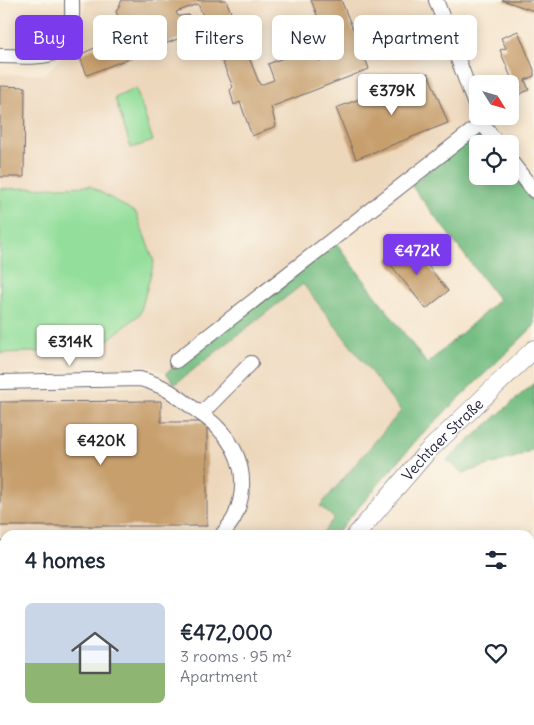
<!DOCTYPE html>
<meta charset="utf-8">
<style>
body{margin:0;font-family:Delius,sans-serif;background:#f6f6f7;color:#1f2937;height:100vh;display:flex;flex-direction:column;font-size:19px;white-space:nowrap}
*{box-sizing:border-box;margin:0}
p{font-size:16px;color:#747a83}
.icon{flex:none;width:28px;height:28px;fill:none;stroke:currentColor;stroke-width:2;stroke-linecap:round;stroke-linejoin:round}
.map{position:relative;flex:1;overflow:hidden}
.side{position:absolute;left:0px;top:530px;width:535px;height:195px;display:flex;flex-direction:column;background:#fff;border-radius:15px 15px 0 0;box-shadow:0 2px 12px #0003}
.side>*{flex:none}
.top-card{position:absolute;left:15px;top:15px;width:505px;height:45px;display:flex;gap:10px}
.needle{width:32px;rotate:127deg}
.tools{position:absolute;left:469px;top:75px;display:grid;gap:10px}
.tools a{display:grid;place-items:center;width:50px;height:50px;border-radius:8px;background:#fff;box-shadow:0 2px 12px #0003;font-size:25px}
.price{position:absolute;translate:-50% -42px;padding:0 11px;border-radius:5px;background:#fff;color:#222;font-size:16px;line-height:32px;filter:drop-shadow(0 1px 2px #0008)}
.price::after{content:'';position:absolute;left:50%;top:30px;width:15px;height:11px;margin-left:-8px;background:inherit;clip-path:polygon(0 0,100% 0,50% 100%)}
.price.selected{background:#7c3aed;color:#fff}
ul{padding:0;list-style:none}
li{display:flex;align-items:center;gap:15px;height:125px;padding:0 25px}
li span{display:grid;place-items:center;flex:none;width:140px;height:100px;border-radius:8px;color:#555}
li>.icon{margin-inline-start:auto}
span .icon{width:60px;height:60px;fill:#fffc;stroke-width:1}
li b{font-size:21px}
h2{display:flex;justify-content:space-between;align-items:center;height:60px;padding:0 25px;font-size:21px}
.chip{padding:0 18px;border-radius:8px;background:#fff;box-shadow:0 2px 12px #0003;font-size:18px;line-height:45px}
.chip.selected{background:#7c3aed;color:#fff}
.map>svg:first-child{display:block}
.built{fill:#edd7bb}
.green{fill:#92de9a;stroke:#5a806a}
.forest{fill:#75bd82;stroke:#4c705e}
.building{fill:#c79f6d}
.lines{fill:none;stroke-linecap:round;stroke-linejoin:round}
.minor-casing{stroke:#6c676f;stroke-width:16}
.major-casing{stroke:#6c676f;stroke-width:19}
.minor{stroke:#fff;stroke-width:14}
.major{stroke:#fff;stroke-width:18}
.labels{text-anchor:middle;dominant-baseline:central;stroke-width:5;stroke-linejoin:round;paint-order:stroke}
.street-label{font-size:15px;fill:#22223b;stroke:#fbf7ec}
</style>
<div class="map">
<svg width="534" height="725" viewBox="0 0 534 725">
<rect width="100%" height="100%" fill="#fbf7ec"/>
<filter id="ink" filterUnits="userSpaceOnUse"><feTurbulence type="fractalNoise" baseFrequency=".02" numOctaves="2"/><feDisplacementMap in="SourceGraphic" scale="10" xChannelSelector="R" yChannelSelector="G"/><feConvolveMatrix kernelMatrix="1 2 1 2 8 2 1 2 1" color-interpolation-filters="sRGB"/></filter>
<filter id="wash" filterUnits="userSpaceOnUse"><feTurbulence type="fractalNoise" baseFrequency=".0096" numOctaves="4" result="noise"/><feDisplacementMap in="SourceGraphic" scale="20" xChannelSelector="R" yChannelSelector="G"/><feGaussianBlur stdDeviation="1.12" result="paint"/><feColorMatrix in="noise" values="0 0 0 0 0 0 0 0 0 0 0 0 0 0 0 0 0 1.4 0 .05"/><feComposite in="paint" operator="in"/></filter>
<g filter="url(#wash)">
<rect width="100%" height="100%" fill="#f6e6cf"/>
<path class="built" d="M86 0H430L479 131 337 244 166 373 149 367 109 371 0 373V74H45L78 40Z
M303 283 401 411 320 506 334 518 321 535H5V720H180L177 725H0V392L136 387 153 388 165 376 176 384Z"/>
<path class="green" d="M136 88 153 141 131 148 115 98Z
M90 186 136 213 154 262 140 314 95 350 0 353V189Z"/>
<path class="forest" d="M479 131 488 144H478V176H510V171L534 202V326L420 436 335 535H321L334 518 320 506 401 411 303 284 175 384 166 373 337 244 427 364 499 300 411 185Z
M534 383V449L516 457 463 473 447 460Z"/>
<g id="blocks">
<path class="building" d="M122 0H226L260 85 274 80 268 64 313 46 319 61 333 55 311 0H341L357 39H361L368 52 364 55 369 69 271 107 276 126 252 136 240 102 234 105 230 90 233 87 198 4 176 12 178 16 189 15 192 20 194 27 190 34 87 75 79 55 115 39 111 20 118 16 116 12Z
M502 0H534V11Z
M518 31 534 70V76L525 80 529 90 516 96 510 81 512 80 500 50 506 48 501 38Z
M428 73 448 123 356 159 336 108Z
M0 86 25 87 24 177H0Z
M409 242 448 291 426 309 387 260Z
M161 401V422H207V526H0V402Z
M0 555H5V601H0Z
M0 659H5V720H109V725H0Z"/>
</g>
</g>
<g filter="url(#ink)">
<use href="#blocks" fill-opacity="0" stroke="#6c676f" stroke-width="1"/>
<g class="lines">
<g class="minor-casing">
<path id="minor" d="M436 0 478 113
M0 56C22 56 63 63 70 36 73 25 72 11 72 0
M479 116 482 123 498 144
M510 160 534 191
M176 361 482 123
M0 382 140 379C166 386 176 395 197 411 204 416 212 421 218 428 242 452 249 484 235 516 232 523 226 529 222 535
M201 414 251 363
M0 548H5
M0 615H5"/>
</g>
<g class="major-casing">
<g id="major">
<path id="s1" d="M356 535 426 453 534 349"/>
<path d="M214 725 217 720"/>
</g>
</g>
<use href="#minor" class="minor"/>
<use href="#major" class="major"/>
</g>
</g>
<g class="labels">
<g class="street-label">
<text stroke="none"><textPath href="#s1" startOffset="129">Vechtaer Straße</textPath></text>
</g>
</g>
</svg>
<div class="tools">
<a><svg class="needle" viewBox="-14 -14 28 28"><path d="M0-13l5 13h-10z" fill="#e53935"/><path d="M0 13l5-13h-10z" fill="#747a83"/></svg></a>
<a><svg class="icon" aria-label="locate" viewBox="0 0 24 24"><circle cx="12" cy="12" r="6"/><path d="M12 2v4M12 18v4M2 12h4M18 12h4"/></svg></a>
</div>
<b class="price" style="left:392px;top:116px">€379K</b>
<b class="price selected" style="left:417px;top:276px">€472K</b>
<b class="price" style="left:70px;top:367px">€314K</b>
<b class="price" style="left:101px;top:466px">€420K</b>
<div class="top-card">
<a class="chip selected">Buy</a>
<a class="chip">Rent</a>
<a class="chip">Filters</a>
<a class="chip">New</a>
<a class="chip">Apartment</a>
</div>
<section class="side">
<h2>4 homes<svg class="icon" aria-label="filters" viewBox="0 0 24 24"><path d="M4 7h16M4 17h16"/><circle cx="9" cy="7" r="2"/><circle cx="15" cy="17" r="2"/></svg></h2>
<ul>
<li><span style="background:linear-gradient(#c9d6e8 60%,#8fb573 0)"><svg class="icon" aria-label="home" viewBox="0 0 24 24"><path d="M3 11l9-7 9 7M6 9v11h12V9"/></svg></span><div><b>€472,000</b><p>3 rooms · 95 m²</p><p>Apartment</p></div><svg class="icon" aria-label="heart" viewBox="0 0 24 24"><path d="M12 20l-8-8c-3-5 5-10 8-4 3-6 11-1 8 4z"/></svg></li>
</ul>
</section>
</div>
